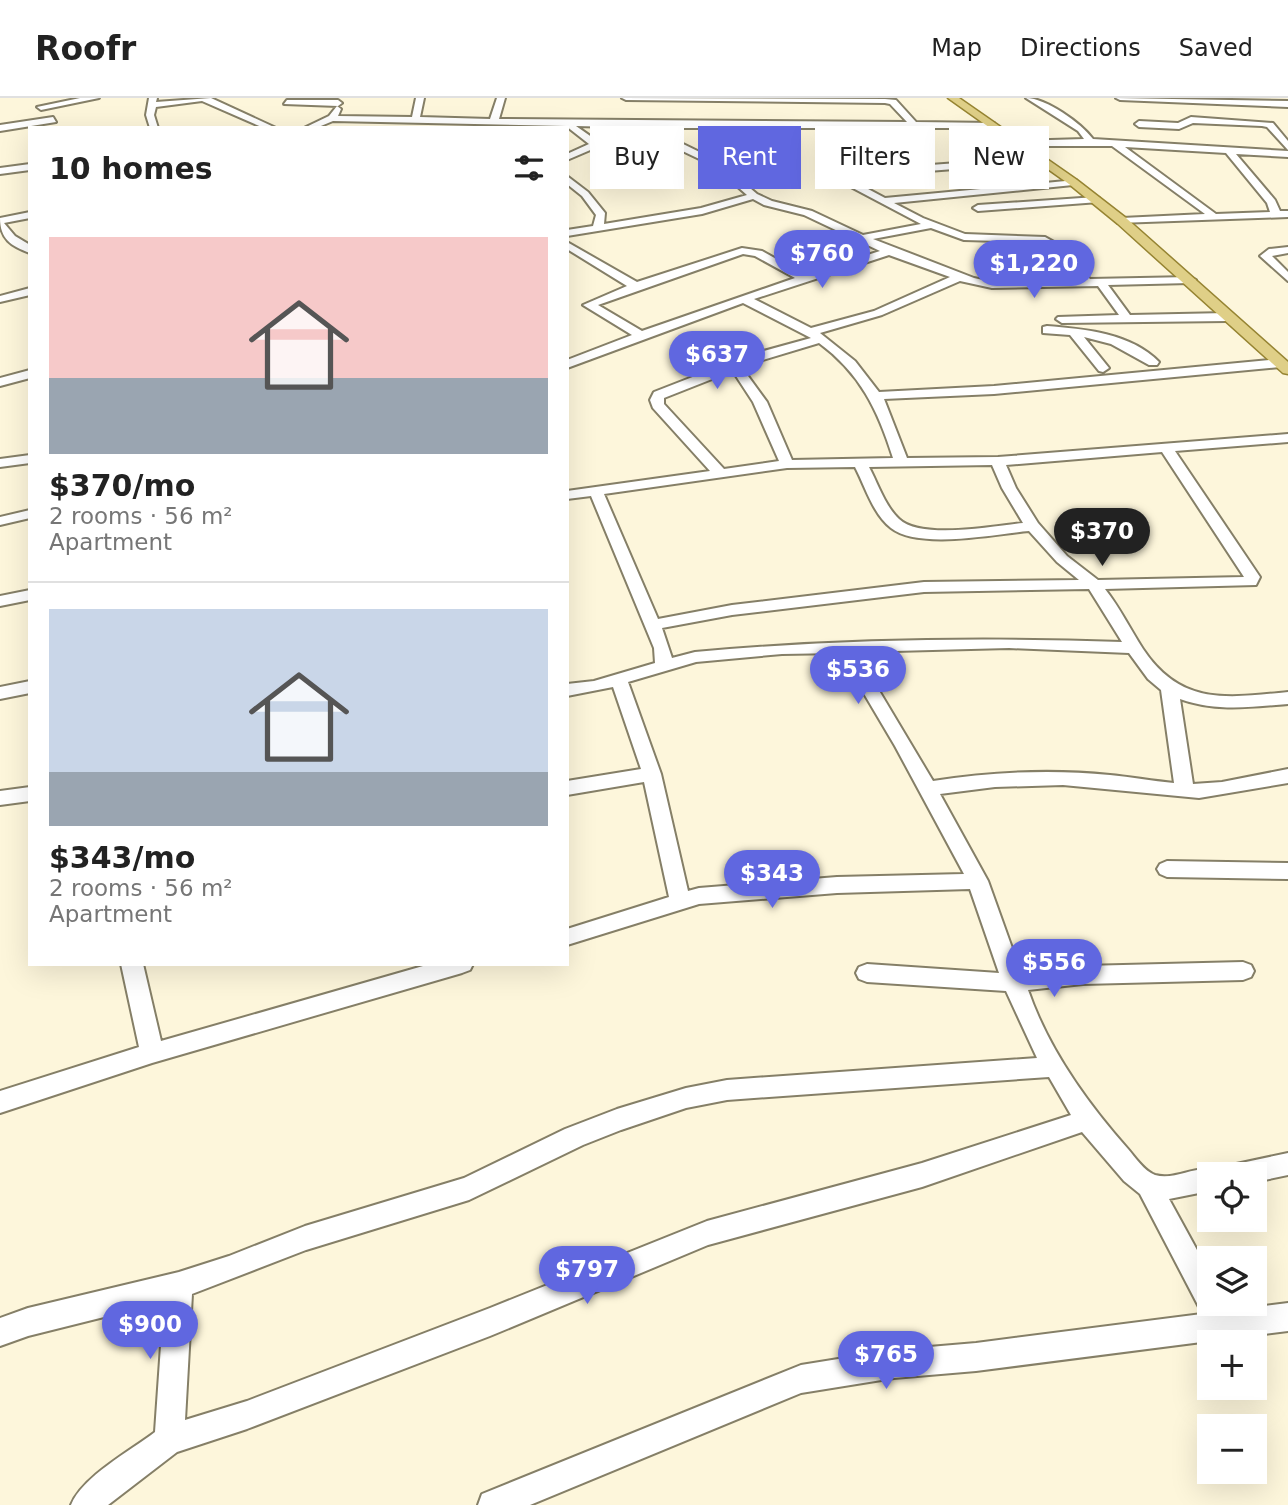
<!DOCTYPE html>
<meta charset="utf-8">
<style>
body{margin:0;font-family:"DejaVu Sans",sans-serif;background:#f2f2f2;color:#222;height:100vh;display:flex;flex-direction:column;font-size:26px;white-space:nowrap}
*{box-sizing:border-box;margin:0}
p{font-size:23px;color:#767676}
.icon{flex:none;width:38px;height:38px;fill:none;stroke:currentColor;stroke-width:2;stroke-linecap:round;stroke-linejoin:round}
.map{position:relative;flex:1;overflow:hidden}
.sheet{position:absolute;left:28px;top:28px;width:541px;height:840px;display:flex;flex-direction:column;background:#fff;border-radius:0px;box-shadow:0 7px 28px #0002}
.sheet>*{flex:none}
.banner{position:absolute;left:590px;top:28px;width:593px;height:63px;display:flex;gap:14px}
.controls{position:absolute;left:1197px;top:1064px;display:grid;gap:14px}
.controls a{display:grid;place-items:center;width:70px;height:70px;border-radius:0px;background:#fff;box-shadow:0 7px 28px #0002;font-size:35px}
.price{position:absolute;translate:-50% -60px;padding:0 16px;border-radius:24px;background:#6067e0;color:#fff;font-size:23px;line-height:46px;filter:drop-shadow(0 2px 4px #0008)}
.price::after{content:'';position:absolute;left:50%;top:42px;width:21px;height:16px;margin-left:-10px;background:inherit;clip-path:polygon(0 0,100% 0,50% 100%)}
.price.on{background:#222;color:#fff}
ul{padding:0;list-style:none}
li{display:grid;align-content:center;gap:14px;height:371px;padding:0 21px}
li+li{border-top:2px solid #e0e0e0}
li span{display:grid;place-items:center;height:217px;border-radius:0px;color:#555}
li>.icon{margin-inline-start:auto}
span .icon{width:126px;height:126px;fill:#fffc;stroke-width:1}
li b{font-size:30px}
h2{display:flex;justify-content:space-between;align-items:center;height:84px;padding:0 21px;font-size:30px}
.pill{padding:0 24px;border-radius:0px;background:#fff;box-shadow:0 7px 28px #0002;font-size:24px;line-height:63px}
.pill.on{background:#6067e0;color:#fff}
header{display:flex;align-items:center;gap:42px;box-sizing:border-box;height:98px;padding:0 35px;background:#fff;border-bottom:2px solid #e0e0e0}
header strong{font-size:33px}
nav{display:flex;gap:38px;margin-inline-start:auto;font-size:24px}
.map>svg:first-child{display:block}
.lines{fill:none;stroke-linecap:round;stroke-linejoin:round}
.minor-casing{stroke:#857f67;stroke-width:4}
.major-casing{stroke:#968432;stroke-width:3}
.minor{fill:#fff;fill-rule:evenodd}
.major{fill:#dfcf87;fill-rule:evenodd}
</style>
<header>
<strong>Roofr</strong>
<nav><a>Map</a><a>Directions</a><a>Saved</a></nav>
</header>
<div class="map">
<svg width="1288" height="1407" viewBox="0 0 1288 1407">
<rect width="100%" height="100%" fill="#fdf6db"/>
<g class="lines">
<g class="minor-casing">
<path id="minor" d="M80 0H99L41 12 37 9Z
M149 0H157L156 4 211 0 276 30H264L202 3 156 9 154 17 158 30H150L146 17Z
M416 0H424L420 19 490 21 497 0H505L499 21 907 24 890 6 885 5 626 2 622 0 885 1 896 2 916 24 994 25 991 30H737L769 51 772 58 724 68 757 96 772 103 812 113 863 137 921 126 832 79V75H838L885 100 1076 82V86L1073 87 894 105 923 120 965 136 1045 139 1054 144 1090 181 1190 179 1196 182 1190 185 1108 187 1130 217 1227 215 1233 219 1227 223 1062 225 1056 221 1058 219 1119 217 1098 188 992 190 960 183 882 217 820 235 855 263 879 294 994 288 1280 261 1286 265 1280 269 994 296 884 301 907 360 998 359 1288 336V344L1175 353 1260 479 1256 487 1105 491C1120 510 1130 531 1143 551 1181 608 1227 600 1288 594V606C1251 609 1216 614 1180 601L1193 686 1222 684 1288 671V685L1199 700 1063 687 995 689 940 696 988 783 1021 875 1083 868 1243 864 1251 867 1254 873 1251 879 1243 882 1083 886 1028 892C1048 950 1087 1005 1128 1051 1135 1059 1144 1073 1155 1077 1176 1083 1197 1065 1218 1073L1219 1076H1209V1093L1169 1101 1209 1174V1206H1220L1219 1209 1209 1213 1199 1209 1140 1096 1124 1083 1082 1034 922 1089 708 1147 490 1238 247 1331 177 1354 108 1407H71C82 1379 130 1353 155 1334L164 1204 28 1238 0 1248V1220L28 1210 179 1174 229 1158 305 1128 464 1080 565 1031 617 1011 686 990 727 982 1037 960 1006 893 867 884 859 881 856 875 859 869 867 866 999 875 970 791 837 795 699 806 567 847V831L669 799 644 684 567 697V683L641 671 613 589 567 598V586L594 583 655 565 654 550 591 398 567 401V393L710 373 653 310 650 302 654 294 749 257 811 240 743 205 567 270V262L632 237 583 207 627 188 567 151V144L637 184 742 150 762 153 805 177 880 153 804 117 764 107 753 101 702 116 567 138V132L593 128 596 117 582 98 567 86V78L588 94 605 115 604 126 701 110 747 97 714 68 672 48 666 39 651 30 576 28 603 47 662 81 664 83 659 86 595 50 567 62V56L589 46 566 28 333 23 316 30H304L329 18 337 8 341 11 338 18 412 19ZM664 30H725L762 56 718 63 679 44 673 35ZM931 130 964 142 1039 144 1046 148 1077 181 992 184 974 180 873 141ZM743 156 755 158 795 180 642 233 598 207ZM889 157 950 179 874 213 811 230 754 201ZM819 245C860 275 878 312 893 360L792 362 767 304 748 278 746 267ZM735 272 736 278 753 304 779 363 724 371 664 306V300ZM1162 354 1244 479 1098 482 1067 458 1038 425 1016 390 1006 367ZM992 367 1002 390 1023 425C994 428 921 442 899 421 885 408 878 386 869 369ZM855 369C865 388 873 416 891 430 919 452 995 436 1029 433L1057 464 1079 482 924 484 732 507 658 521 604 396 787 370ZM1089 491 1122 544C979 539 837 541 695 554L672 560 662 530 732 517 924 494ZM1009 550 1129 555 1148 581 1161 592 1174 685C1152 683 1131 679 1110 677 1051 671 991 674 933 683L856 554ZM840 555 895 648 964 776 837 779 699 790 688 793 661 676 628 584 696 564 782 556ZM1049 979 1071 1017 922 1065 707 1123 490 1210 247 1303 185 1322 192 1196 306 1152 469 1102 583 1047 621 1032 686 1010 727 1002Z
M1026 0C1046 0 1081 25 1093 41L1288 53V59L1236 56 1275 102 1280 113H1288V119L1118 125 1117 123 1122 120 1205 116 1112 48H1014V44L1017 43 1084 41 1078 33ZM1125 49 1226 55 1267 105 1270 114 1216 116Z
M1116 0 1288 3V9L1120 2Z
M287 2H338L342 5 338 8 284 6Z
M53 19 56 24 0 33V27Z
M1191 19 1273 25 1288 43V52L1267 29 1262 28 1193 25 1179 31 1139 29 1135 26 1139 23 1178 25Z
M909 43 912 44V48L848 53 843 50 848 47Z
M1039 59 1042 60V64L890 76 885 73 890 70Z
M30 66V72L0 76V70Z
M1096 99 1099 100V104L978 113 973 110 978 107Z
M30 114V120L4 125 15 138 30 147V155C11 148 0 141 0 120Z
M1288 149V155L1272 158 1288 174V183L1260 158 1269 151Z
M30 190V197L0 204V198Z
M1047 228C1084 231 1131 235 1159 264L1157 267H1149L1111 246 1084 239 1109 270 1103 274 1099 273 1070 237 1043 235V229Z
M30 272V280L0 288V280Z
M30 357V365L0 369V361Z
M30 412V420L0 427V419Z
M30 492V502L0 508V498Z
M30 583V595L0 601V589Z
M30 689V703L0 707V693Z
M1167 763 1288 765V781L1167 779 1160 776 1157 771 1160 766Z
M121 866H143L161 943 430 866H473L470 872 462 875 152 965 0 1015V993L139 949Z
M1288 1055V1077L1255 1084V1076H1223L1227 1068Z
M1288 1205V1233L976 1273 894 1280 801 1295 530 1407H478L482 1396 801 1267 894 1252 976 1245Z"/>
</g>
<g class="major-casing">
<path id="major" d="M948 0H959L1077 82 1126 120 1288 264V276L1283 275 1118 126 1069 86Z"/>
</g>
<use href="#minor" class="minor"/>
<use href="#major" class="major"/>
</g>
</svg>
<div class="controls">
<a><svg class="icon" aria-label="locate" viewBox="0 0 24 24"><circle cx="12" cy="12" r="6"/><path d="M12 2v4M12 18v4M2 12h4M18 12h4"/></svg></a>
<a><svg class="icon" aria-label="layers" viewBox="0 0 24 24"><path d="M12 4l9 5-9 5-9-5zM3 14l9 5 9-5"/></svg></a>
<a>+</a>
<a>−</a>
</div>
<b class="price" style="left:822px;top:192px">$760</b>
<b class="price" style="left:1034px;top:202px">$1,220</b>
<b class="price" style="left:717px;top:293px">$637</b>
<b class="price on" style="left:1102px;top:470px">$370</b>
<b class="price" style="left:858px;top:608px">$536</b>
<b class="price" style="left:772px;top:812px">$343</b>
<b class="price" style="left:1054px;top:901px">$556</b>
<b class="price" style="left:587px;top:1208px">$797</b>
<b class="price" style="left:150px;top:1263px">$900</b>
<b class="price" style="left:886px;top:1293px">$765</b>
<div class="banner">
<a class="pill">Buy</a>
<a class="pill on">Rent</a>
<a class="pill">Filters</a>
<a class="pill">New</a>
</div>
<section class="sheet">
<h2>10 homes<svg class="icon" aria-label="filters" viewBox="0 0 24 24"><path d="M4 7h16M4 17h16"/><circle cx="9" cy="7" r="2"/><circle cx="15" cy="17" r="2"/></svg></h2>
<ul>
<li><span style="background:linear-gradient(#f6c9c9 65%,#9aa5b1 0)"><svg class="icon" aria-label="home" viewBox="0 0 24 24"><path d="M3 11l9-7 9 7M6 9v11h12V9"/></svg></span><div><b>$370/mo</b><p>2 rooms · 56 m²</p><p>Apartment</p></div></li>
<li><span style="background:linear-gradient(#c9d6e8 75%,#9aa5b1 0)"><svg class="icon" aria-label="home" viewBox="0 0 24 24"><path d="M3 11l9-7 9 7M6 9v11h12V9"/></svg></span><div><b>$343/mo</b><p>2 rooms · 56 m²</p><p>Apartment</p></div></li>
</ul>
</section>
</div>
